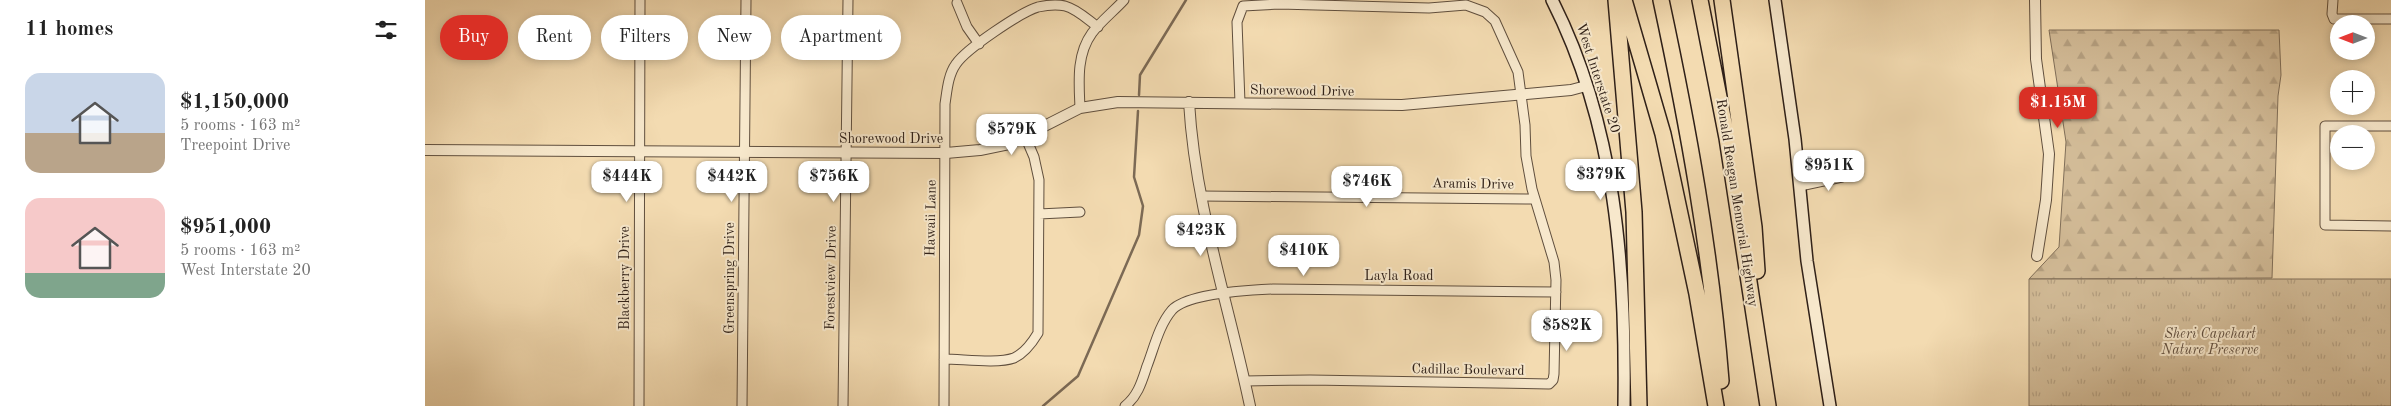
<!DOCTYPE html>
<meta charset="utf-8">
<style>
body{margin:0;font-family:"Old Standard TT",serif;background:#f2f2f2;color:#222;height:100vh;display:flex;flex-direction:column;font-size:19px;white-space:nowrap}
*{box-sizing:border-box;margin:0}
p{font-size:16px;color:#767676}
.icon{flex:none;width:28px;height:28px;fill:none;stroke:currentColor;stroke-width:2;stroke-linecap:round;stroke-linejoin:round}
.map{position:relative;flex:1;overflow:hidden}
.sheet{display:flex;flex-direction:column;background:#fff;width:425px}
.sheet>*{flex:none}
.guide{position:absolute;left:15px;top:15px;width:475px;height:45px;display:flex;gap:10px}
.needle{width:32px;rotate:270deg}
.tools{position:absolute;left:1905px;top:15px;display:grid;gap:10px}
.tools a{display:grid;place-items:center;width:45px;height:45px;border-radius:50%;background:#fff;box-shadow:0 2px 8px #0003;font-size:25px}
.price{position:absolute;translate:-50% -42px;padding:0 11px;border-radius:10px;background:#fff;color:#222;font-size:16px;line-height:32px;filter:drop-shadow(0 1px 2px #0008)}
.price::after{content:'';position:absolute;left:50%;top:30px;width:15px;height:11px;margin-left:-8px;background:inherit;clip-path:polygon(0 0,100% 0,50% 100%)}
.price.active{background:#d93025;color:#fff}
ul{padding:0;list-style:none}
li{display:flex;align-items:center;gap:15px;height:125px;padding:0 25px}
li span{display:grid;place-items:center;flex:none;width:140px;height:100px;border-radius:15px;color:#555}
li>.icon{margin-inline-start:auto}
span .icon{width:60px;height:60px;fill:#fffc;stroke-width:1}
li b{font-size:21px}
h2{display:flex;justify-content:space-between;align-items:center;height:60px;padding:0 25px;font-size:21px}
.pill{padding:0 18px;border-radius:22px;background:#fff;box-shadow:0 2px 8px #0003;font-size:18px;line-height:45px}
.pill.active{background:#d93025;color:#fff}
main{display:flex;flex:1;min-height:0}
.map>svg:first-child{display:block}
.forest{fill:url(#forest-firs);stroke:#806e58}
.park{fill:url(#park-tufts);stroke:#806e58}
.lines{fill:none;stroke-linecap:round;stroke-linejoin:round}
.stream{stroke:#7c6a55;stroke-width:2.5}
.minor-casing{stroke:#604f3e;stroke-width:11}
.tertiary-casing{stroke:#604f3e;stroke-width:12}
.secondary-casing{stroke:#2f2018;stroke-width:14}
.motorway-casing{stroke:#2f2018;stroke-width:18}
.minor{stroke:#f7e8cc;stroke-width:9}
.tertiary{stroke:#f7e8cc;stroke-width:10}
.secondary{stroke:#f7e8cc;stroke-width:11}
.motorway{stroke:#f3dbb1;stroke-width:15}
.labels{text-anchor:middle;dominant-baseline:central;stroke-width:4;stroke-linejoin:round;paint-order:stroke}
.street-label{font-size:14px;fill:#2f2018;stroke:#f7e8cc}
.park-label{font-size:14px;font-style:italic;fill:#604e3e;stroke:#f7e8cc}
</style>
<main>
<section class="sheet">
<h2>11 homes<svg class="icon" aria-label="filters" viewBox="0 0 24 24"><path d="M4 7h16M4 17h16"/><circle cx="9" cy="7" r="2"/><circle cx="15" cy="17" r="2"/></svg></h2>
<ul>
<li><span style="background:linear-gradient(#c9d6e8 60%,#b9a48a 0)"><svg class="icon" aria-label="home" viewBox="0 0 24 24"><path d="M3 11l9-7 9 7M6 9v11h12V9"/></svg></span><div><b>$1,150,000</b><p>5 rooms · 163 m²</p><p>Treepoint Drive</p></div></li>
<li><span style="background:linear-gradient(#f6c9c9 75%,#7fa58c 0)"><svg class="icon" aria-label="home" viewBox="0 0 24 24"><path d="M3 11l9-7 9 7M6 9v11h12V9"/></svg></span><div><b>$951,000</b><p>5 rooms · 163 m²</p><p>West Interstate 20</p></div></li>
</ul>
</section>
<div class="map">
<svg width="1966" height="406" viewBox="0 0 1966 406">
<defs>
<pattern id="forest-firs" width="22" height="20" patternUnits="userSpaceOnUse" patternTransform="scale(1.25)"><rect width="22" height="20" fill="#d2bb97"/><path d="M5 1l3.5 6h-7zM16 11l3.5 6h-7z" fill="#b5a081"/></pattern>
<pattern id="park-tufts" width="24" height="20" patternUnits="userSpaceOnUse" patternTransform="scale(1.25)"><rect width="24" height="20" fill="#d2bb97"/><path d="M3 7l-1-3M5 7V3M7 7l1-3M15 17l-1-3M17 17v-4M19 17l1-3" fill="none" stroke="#b5a081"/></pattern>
</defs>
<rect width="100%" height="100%" fill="#f3dbb1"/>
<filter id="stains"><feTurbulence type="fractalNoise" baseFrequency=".004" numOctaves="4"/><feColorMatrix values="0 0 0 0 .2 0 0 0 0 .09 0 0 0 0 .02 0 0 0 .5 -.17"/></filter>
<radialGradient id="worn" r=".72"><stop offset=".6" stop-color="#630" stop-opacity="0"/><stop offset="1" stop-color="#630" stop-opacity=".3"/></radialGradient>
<path class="forest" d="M1624 30H1854L1856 75 1853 96 1847 278 1604 279 1634 247 1641 142Z"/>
<path class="park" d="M1604 279H1966V406H1604Z"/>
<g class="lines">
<path class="stream" d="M714 95 715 75 761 0
M618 406 653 376 714 235 718 206 709 177 713 111"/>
<g class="minor-casing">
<path id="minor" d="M1908 0 1907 14 1909 19H1966
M532 3 542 27 554 44
M815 103 812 22 818 6 854 4 1004 8 1041 5 1060 12 1070 21 1093 72 1100 125 1101 156 1107 189 1129 262 1131 280 1129 374 1128 380 1124 384 885 380 820 381
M655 108C654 83 651 55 667 33 676 21 689 11 699 0
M1966 126H1900V225L1966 226
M1375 186 1417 177
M776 196 1110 199
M614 214 655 212
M519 359C538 359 572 364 589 358 600 353 607 343 613 333L614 180 609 157 600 136
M214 406 215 0
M317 406 321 0
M418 406 423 0
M519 406 520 104C522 91 523 75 531 64 541 49 596 12 613 7 622 5 632 4 640 6 652 9 663 20 673 27
M700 406C713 396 717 381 722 366 729 348 734 325 747 310 763 293 825 290 848 289L1131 292"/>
</g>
<g class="tertiary-casing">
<path id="tertiary" d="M1610 0 1611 59 1624 154 1621 200 1612 256
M764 102C770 206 804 305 825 406
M0 150 521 153 555 150 584 144 655 108 693 102 977 105 1146 90 1161 86"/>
</g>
<g class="secondary-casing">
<path id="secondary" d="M1127 0C1191 126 1201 267 1199 406
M1350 0 1370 139 1382 261 1405 406"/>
</g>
<g class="motorway-casing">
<path id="motorway" d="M1191 0 1209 212 1214 406
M1199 0 1238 134 1272 294 1291 406
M1236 0C1263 126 1286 253 1296 381
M1275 0 1302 138 1343 406
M1297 0 1329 227 1332 271"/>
</g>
<use href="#minor" class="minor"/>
<use href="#tertiary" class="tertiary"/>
<use href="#secondary" class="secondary"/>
<use href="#motorway" class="motorway"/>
</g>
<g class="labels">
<g class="street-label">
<text transform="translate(1173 78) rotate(72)">West Interstate 20</text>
<text transform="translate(877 91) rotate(1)">Shorewood Drive</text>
<text x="466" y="139">Shorewood Drive</text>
<text transform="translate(1048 184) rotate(1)">Aramis Drive</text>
<text transform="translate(1312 203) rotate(81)">Ronald Reagan Memorial Highway</text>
<text transform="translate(506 218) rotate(-89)">Hawaii Lane</text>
<text x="974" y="276">Layla Road</text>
<text transform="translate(200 278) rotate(-90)">Blackberry Drive</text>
<text transform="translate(305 278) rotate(-90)">Greenspring Drive</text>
<text transform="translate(406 278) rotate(-89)">Forestview Drive</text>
<text transform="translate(1043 370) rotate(1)">Cadillac Boulevard</text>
</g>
<g class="park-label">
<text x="1785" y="334">Sheri Capehart<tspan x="1785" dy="16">Nature Preserve</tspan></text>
</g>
</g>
<rect width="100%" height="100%" filter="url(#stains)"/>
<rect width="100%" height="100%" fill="url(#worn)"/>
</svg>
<div class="tools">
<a><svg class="needle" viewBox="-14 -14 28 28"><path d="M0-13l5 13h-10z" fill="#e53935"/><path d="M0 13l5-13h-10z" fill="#767676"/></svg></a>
<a>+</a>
<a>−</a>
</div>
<b class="price active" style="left:1633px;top:129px">$1.15M</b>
<b class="price" style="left:587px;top:156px">$579K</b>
<b class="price" style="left:1404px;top:192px">$951K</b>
<b class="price" style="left:1176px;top:201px">$379K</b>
<b class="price" style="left:202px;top:203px">$444K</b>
<b class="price" style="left:307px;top:203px">$442K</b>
<b class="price" style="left:409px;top:203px">$756K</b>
<b class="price" style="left:942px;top:208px">$746K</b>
<b class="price" style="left:776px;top:257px">$423K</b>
<b class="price" style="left:879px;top:277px">$410K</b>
<b class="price" style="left:1142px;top:352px">$582K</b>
<div class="guide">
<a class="pill active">Buy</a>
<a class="pill">Rent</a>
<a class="pill">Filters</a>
<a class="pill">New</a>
<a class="pill">Apartment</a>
</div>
</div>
</main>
